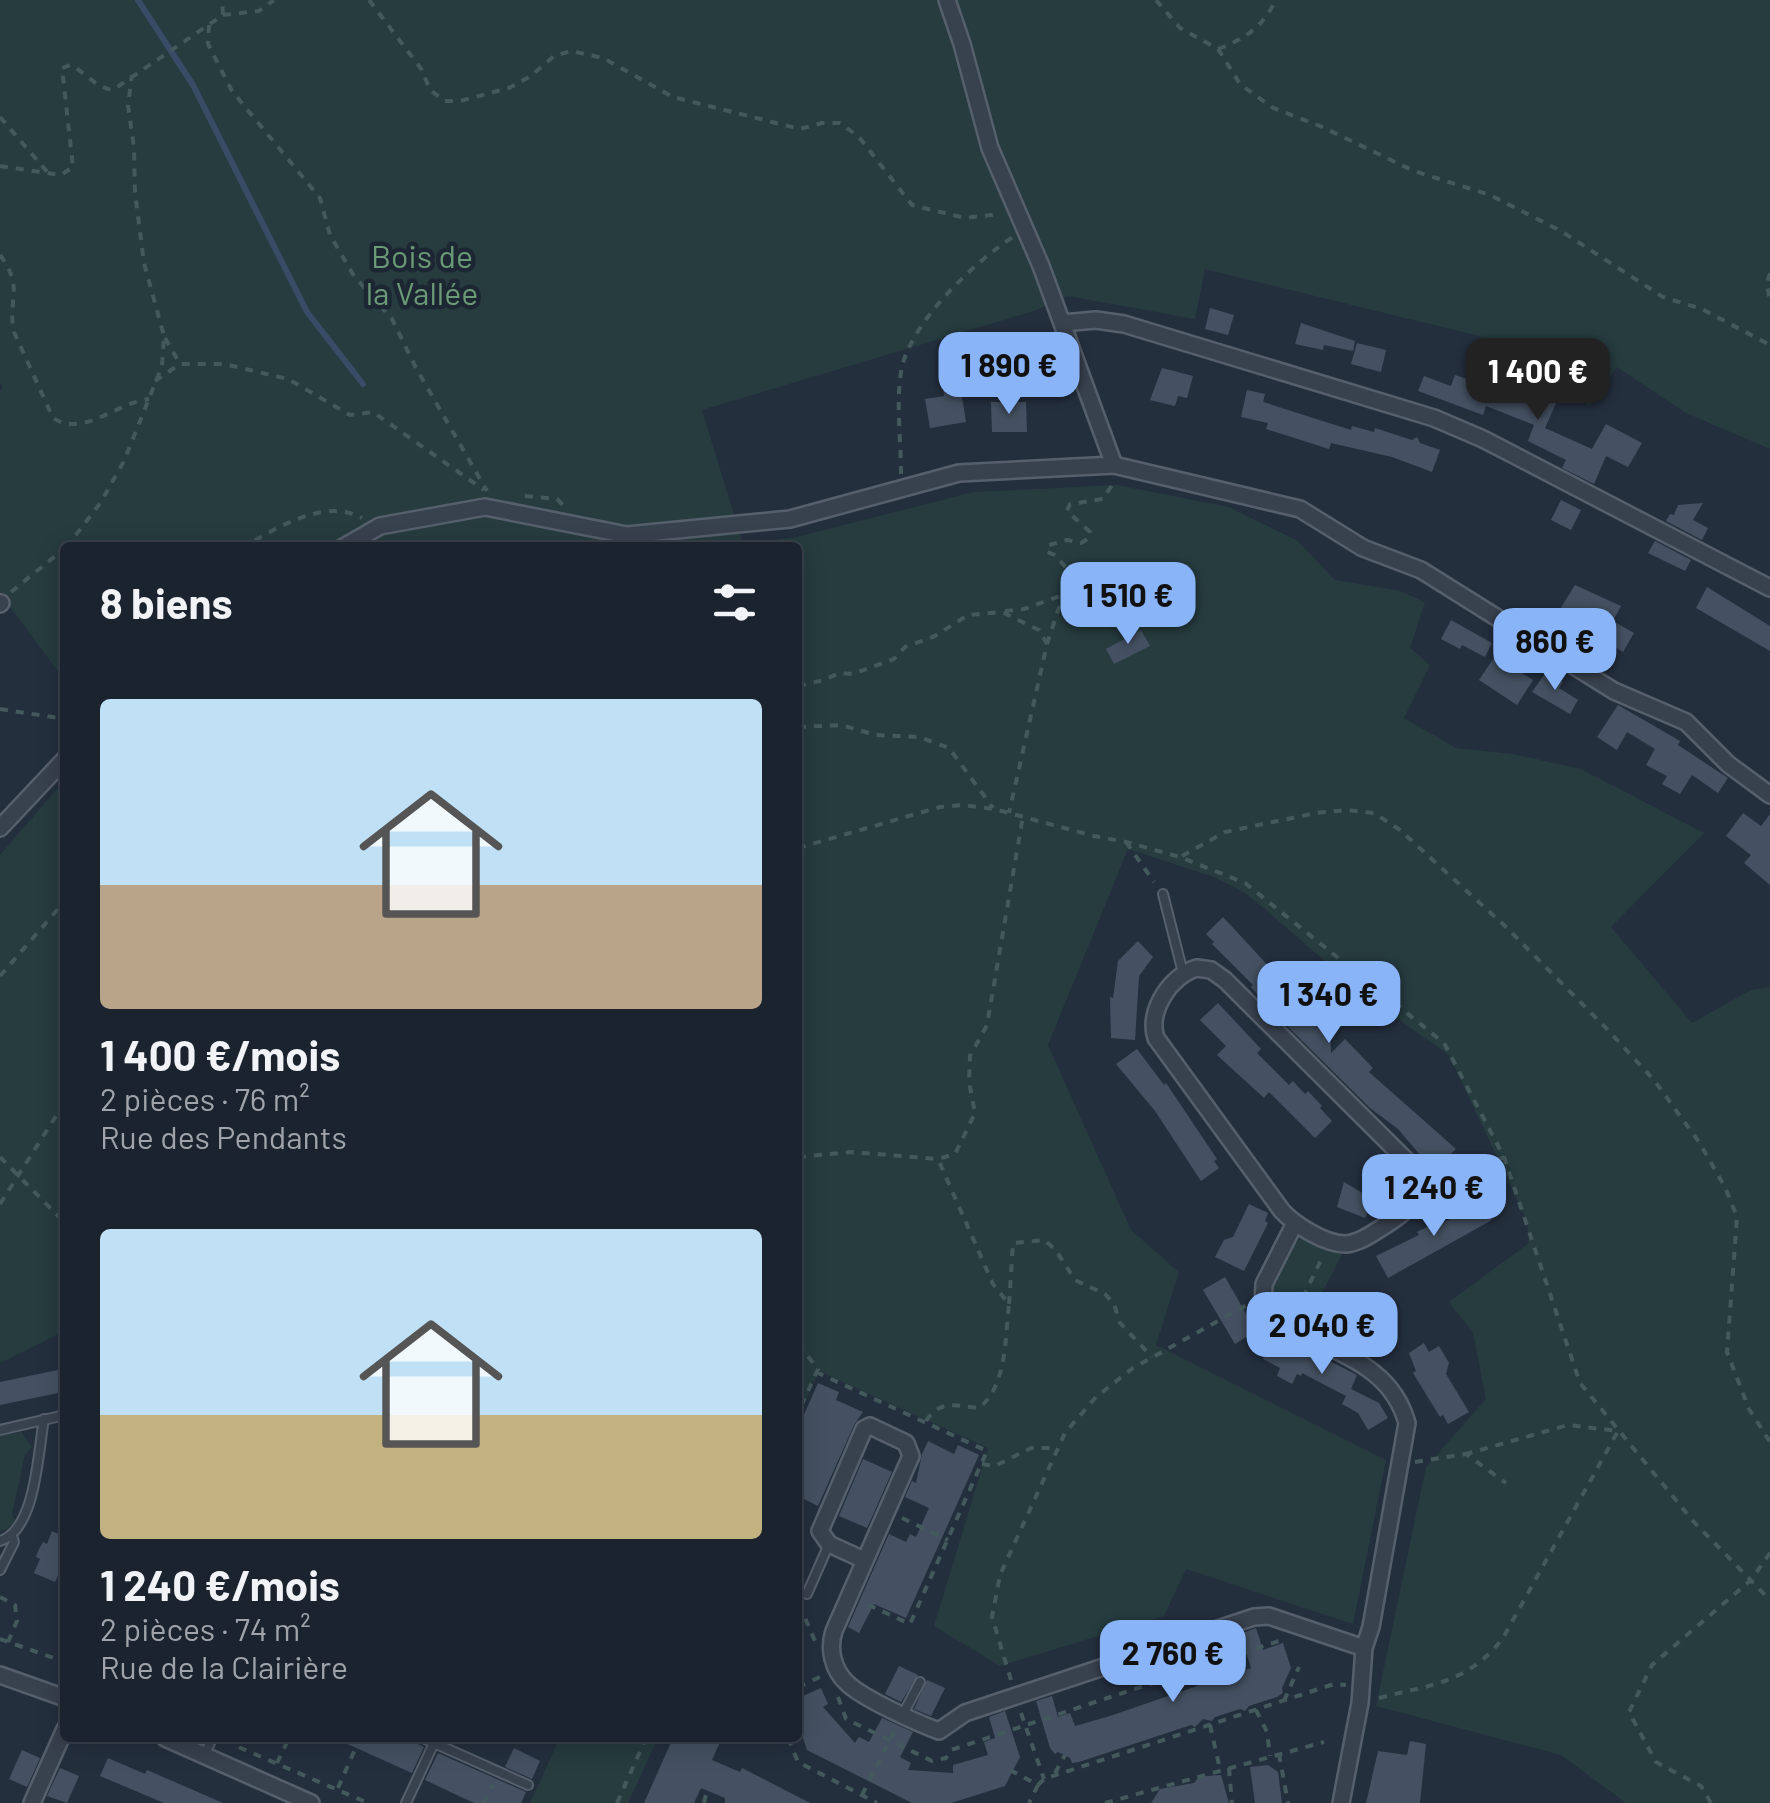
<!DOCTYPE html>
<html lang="fr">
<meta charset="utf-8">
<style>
body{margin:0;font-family:Barlow,sans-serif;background:#282f3a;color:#f1f3f6;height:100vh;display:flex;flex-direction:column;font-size:38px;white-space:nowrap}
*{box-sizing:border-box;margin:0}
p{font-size:32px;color:#a0a4aa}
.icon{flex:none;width:55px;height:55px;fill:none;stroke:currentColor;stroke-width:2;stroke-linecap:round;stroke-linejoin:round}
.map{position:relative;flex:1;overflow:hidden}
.side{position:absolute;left:60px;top:542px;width:742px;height:1200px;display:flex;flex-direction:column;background:#1b232e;border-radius:10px;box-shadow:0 5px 25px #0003,0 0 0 2px #39404a}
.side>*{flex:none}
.price{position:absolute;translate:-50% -85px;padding:0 22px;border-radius:20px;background:#8ab4f8;color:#111;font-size:32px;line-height:65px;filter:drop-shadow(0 2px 5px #0008)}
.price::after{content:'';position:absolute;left:50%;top:60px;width:30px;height:22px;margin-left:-15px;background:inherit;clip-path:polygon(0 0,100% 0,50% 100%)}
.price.current{background:#222;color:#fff}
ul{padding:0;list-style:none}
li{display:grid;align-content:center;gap:20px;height:530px;padding:0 40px}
li span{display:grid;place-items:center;height:310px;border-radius:10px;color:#555}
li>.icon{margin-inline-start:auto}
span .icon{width:180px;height:180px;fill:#fffc;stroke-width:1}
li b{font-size:42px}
h2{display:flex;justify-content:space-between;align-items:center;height:120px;padding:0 40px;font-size:42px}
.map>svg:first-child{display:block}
.green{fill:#263c3f}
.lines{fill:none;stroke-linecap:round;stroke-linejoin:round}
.stream{stroke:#394c67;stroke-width:6}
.building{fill:#455162}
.service-casing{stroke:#565f6c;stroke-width:12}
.minor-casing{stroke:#565f6c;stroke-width:20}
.path{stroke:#44595c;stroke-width:4;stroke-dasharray:8 8;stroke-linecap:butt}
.service{stroke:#38414e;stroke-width:8}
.minor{stroke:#38414e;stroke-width:15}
.labels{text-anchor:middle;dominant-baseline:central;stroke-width:9;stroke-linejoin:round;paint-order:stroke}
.park-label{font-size:32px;fill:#6b9a76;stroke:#1d2633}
</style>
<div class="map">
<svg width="1770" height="1803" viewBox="0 0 1770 1803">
<rect width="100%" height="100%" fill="#242f3e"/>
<path class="green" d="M0 0H1770V449L1686 413 1617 367 1590 406 1479 336 1205 269 1195 319 1068 296 1034 311 702 410 743 544 797 537 973 492 1117 485 1229 507 1298 541 1335 580 1400 591 1425 602 1410 648 1430 665 1404 718 1456 748 1513 754 1581 769 1704 833 1611 927 1692 1023 1751 990 1770 987V1803H1626L1561 1755 1376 1706 1426 1467 1486 1399 1473 1333 1449 1302 1529 1243 1527 1221 1449 1055 1367 997 1247 894 1214 877 1128 849 1048 1045 1131 1230 1179 1272 1156 1345 1386 1460 1353 1624 1186 1569 1164 1616 1000 1666 934 1626 988 1448 819 1371 798 1418V548H65V681L0 593V391L3 387 0 383Z
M65 780V1331L0 1363V855Z
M1307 1234 1344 1251 1308 1320 1299 1315 1280 1313C1277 1309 1272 1305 1270 1300 1265 1284 1293 1239 1307 1234Z
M21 1432 32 1447 25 1455 12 1514 15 1520 8 1529 0 1532V1436Z
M560 1738H658L628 1803H530Z"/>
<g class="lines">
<path class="stream" d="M138 0 193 85 307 312 363 384"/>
</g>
<path class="building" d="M1210 308 1234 315 1228 335 1205 329Z
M1301 323 1355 341 1353 351 1324 345 1323 350 1295 344Z
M1357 343 1386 350 1381 372 1351 364Z
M956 360 966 422 930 428 925 399 944 396 940 363Z
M1162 368 1193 376 1187 398 1178 396 1175 406 1150 400Z
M1455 375 1522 397 1528 382 1560 394 1545 428 1592 449 1606 424 1642 443 1628 467 1606 456 1594 484 1562 468 1566 460 1528 441 1534 425 1486 406 1483 415 1418 391 1424 376 1451 386Z
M1247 390 1265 394 1263 402 1351 430 1352 426 1374 432 1375 428 1412 440 1417 437 1420 443 1440 450 1432 472 1392 457 1331 443 1329 449 1266 429 1268 423 1241 417Z
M991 402H1026L1027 432H992Z
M1561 500 1581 510 1571 530 1551 520Z
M1703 503 1693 520 1708 528 1702 540 1666 521 1670 514 1674 515 1678 505Z
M1655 541 1691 560 1685 571 1648 553Z
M1575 585 1621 606 1613 621 1634 633 1623 652 1595 636 1584 652 1580 650 1578 653 1543 630 1553 611 1557 614Z
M1707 587 1770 626V651L1696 608Z
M1451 620 1492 643 1485 657 1462 645 1460 649 1441 639Z
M1141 630 1150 646 1114 664 1106 649Z
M1495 656 1533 680 1517 705 1479 680Z
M1546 672 1563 682 1559 688 1578 700 1570 714 1532 692Z
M1618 705 1680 741 1678 745 1728 778 1718 793 1692 775 1680 794 1662 784 1667 776 1646 765 1655 749 1627 732 1617 750 1597 737Z
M1743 813 1761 826 1770 814V885L1744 863 1751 855 1726 836Z
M1223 917 1276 974 1273 976 1288 991 1285 994 1306 1013 1308 1011 1314 1017 1318 1013 1330 1024 1331 1053 1345 1039 1373 1068 1369 1072 1456 1149 1436 1168 1428 1160 1426 1162 1398 1129 1370 1108 1264 1003 1251 987 1253 985 1212 944 1214 942 1206 934Z
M1138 941 1153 957 1139 976 1135 1040 1111 1038 1110 997 1113 998 1118 961Z
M1218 1003 1261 1049 1257 1053 1289 1085 1293 1081 1305 1094 1308 1091 1322 1106 1320 1108 1332 1121 1315 1138 1269 1092 1264 1098 1217 1055 1226 1046 1200 1020Z
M1137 1049 1164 1085 1166 1083 1217 1159 1214 1161 1219 1168 1201 1181 1155 1111 1116 1064Z
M1344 1182 1374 1200 1365 1218 1337 1207Z
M1482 1200 1492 1220 1388 1278 1376 1256 1419 1235 1417 1232 1431 1225 1433 1228 1461 1213 1459 1209 1473 1201 1475 1204Z
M1249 1204 1268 1213 1265 1221 1268 1223 1244 1271 1215 1257 1224 1240 1233 1237Z
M1225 1277 1256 1331 1235 1344 1203 1290Z
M1344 1312 1381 1330 1367 1355 1333 1336Z
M1275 1333 1357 1375 1351 1389 1379 1403 1388 1418 1368 1430 1358 1413 1342 1404 1346 1396 1302 1373 1301 1376 1297 1374 1292 1384 1277 1376 1280 1368 1263 1359Z
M1424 1343 1429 1352 1439 1346 1449 1363 1446 1374 1469 1412 1448 1424 1443 1415 1440 1417 1413 1373 1416 1371 1409 1353Z
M58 1370 63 1392 0 1405V1382Z
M818 1383 839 1392 836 1400 863 1412 854 1425 818 1506 798 1496V1428Z
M928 1441 954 1454 958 1445 979 1455 906 1618 874 1604 859 1633 848 1627 889 1534 906 1542 910 1534 916 1537 929 1508 905 1497 912 1481 916 1483 922 1454Z
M863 1459 892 1472 867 1528 839 1516Z
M52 1531 65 1537V1570L61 1569 55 1582 34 1573 40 1559 36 1557 39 1549 43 1542 47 1544Z
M1256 1628 1263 1650 1283 1643 1291 1668 1282 1688 1283 1693 1277 1697 1249 1706 1245 1711 1240 1709 1215 1717 1212 1721 1203 1719 1195 1727 1191 1725 1079 1762 1072 1763 1070 1758 1058 1752 1055 1754 1050 1748 1036 1701 1052 1696 1058 1717 1070 1713 1075 1726 1110 1716 1197 1686 1186 1652 1202 1646 1214 1680 1251 1668 1240 1634Z
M899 1666 918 1675 901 1702 885 1694Z
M927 1680 945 1688 931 1716 914 1709Z
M821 1688 828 1704 823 1707 855 1743 859 1737 869 1742 882 1718 913 1732 900 1757 911 1763 908 1770 953 1773V1765L988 1755 984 1742 995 1738 989 1717 1005 1711 1020 1757 1005 1786 951 1803H912L807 1750 798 1723V1698Z
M334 1738H406L424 1747 412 1773Z
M673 1738H722L712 1760 740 1772 742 1768 810 1803H725V1798L701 1788 694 1803H644Z
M1410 1741 1426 1744 1420 1803H1366L1378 1751 1407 1755Z
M514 1748 540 1761 532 1779 505 1767Z
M22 1750 40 1758 27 1787 9 1779Z
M438 1753 526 1792 521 1803H474L425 1780Z
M108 1758 145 1774 147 1770 223 1803H164L100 1776Z
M1268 1765 1278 1772 1282 1803H1255L1250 1767Z
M60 1768 79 1776 67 1803 47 1796Z
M1221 1775 1229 1803H1151L1160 1789 1194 1783 1197 1779 1207 1776Z"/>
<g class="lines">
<g class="service-casing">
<path id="service" d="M1163 894 1183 973
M0 1430 65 1415
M0 1541C36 1530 38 1452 44 1419
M0 1570 14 1542 12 1536
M807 1594 829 1544
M903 1714 920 1682
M423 1738 528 1785
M205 1755 212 1738
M406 1803 434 1743"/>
</g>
<g class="minor-casing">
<path id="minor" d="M947 0 962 44 990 148 1041 266 1114 465
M1062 323 1096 320 1124 324 1434 418 1483 439 1770 588
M342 548 380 526 485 507 627 535 790 519 959 473 1114 465 1300 509 1363 548 1421 570 1614 691 1686 722 1728 764 1770 795
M0 604 1 603
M0 828 65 759
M1197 968 1211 970 1225 980 1405 1159C1430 1193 1411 1210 1381 1228 1370 1235 1358 1243 1345 1244 1325 1244 1295 1225 1282 1211L1156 1038C1147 1011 1171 975 1197 968Z
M1415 1198 1427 1199 1458 1183
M1295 1223 1264 1284 1263 1304C1272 1318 1285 1325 1300 1333 1345 1356 1392 1369 1407 1423L1371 1627 1364 1648 1360 1703 1341 1803
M864 1560 829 1544 820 1531 864 1429 870 1426 906 1443 911 1456 834 1631C828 1649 833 1670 847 1683 862 1698 917 1723 939 1731L965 1713 1254 1617 1269 1616 1364 1648
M0 1675 65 1698
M165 1738 311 1803
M32 1803 65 1729"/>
</g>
<path class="path" d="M369 0 422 70 430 90 445 101H460L509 88 531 76 554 56 571 51 603 58 673 97 800 129 822 123H840L859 137 912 205 965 218 999 214
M1156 0 1180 28 1218 49 1240 84 1273 108 1320 126 1414 171 1490 195 1561 231 1663 297 1702 309 1770 345
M223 15 259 11 274 0
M209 25 208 44 232 91 320 198 330 235 354 276 392 319 416 368 487 491
M1218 49C1247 38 1262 27 1276 0
M0 117 49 174
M0 166 61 175 73 167 62 68 70 65C86 72 95 88 113 90L223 15 222 0
M0 255C25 289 7 299 14 332L53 418C84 438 117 402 149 399
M1770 273 1767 283 1770 303
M165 338 180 364
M155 381 180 364H224L288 379 350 415 373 412 484 490
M901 474C901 441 896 404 901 372 908 325 974 262 1013 237
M525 496 557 499 563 505
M66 548 101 502 124 461 162 366 164 336 144 263 135 192 134 148 128 105 132 75
M241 548C276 529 324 497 362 518
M11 592 65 548
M1005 611 1024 609 1063 595
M1047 644 1063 595 1077 591 1080 584 1055 555 1047 552 1049 545 1067 540 1081 543 1089 538 1090 532 1067 511 1070 504 1103 499 1114 482
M798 686 824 680 839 673 853 674 894 659 905 647 935 636 968 615 1002 612 1039 630 1047 644 1009 813
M0 709 65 719
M798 727 841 725 876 735 919 737 949 748 993 808
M1126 842 1154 882
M798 848 940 807 963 805 994 809 1094 836 1126 842 1180 857 1245 883 1444 1043 1504 1157 1580 1383 1693 1521 1770 1600
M1182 856 1225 832 1316 813 1347 810 1374 813 1400 830 1505 926 1605 1027 1654 1080 1699 1142 1725 1187 1737 1217 1727 1352 1749 1409 1770 1442
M0 976 65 901
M0 1157 65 1223
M798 1157 852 1152 938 1159 955 1154 975 1113 969 1082 970 1056 987 1025 1023 816
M1470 1175 1504 1157
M0 1204 65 1102
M1009 1304 1013 1243 1044 1240 1055 1249 1075 1280 1105 1294 1114 1304 1120 1323 1152 1357
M1296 1312 1322 1258
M798 1344 818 1369 798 1413
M816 1372 987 1451 910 1624 862 1602
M926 1421C940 1399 956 1406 979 1408 1007 1386 1005 1338 1009 1304L993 1284 938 1159
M1415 1462 1466 1454 1506 1483
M982 1464 995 1466 1031 1448H1057
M902 1518 948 1540
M798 1544 803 1532
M0 1597 15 1605 17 1621 8 1642
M799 1604 815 1641
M0 1639 65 1662
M1011 1680 992 1617 1000 1575 1065 1433 1096 1397 1133 1368 1247 1305
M798 1687 824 1675
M838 1697 846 1719 932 1761 946 1758 951 1750 1285 1639
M1379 1698C1432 1684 1467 1684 1503 1638L1618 1431 1568 1425 1466 1454
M1284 1701 1299 1667
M1256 1710 1267 1732 1270 1756
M1021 1713 1044 1779
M1210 1725 1220 1769
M226 1738 236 1746 368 1803
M788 1738 798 1762 877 1803
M1279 1754 1288 1803
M277 1763 289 1738
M1229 1768 1232 1803
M1010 1770 1038 1785 1029 1803
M1055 1773 1065 1755
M1038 1785 1044 1779 1334 1684 1346 1685
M338 1788 360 1738
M862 1795 894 1732
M484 1803 493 1785
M617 1803 646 1738
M704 1803 707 1790
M1105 1803 1324 1742
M1711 1803 1701 1786 1656 1762 1629 1712 1652 1665 1751 1580 1770 1553"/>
<use href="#service" class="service"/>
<use href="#minor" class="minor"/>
</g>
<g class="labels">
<g class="park-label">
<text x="422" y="255">Bois de<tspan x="422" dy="37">la Vallée</tspan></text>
</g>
</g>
</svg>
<b class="price" style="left:1009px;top:417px">1 890 €</b>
<b class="price current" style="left:1538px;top:423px">1 400 €</b>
<b class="price" style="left:1128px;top:647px">1 510 €</b>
<b class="price" style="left:1555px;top:693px">860 €</b>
<b class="price" style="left:1329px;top:1046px">1 340 €</b>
<b class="price" style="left:1434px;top:1239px">1 240 €</b>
<b class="price" style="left:1322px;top:1377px">2 040 €</b>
<b class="price" style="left:1173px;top:1705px">2 760 €</b>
<section class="side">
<h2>8 biens<svg class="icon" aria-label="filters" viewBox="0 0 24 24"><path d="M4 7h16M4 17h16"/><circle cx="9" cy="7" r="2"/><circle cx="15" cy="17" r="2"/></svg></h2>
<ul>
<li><span style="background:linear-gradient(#bfe0f5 60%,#b9a48a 0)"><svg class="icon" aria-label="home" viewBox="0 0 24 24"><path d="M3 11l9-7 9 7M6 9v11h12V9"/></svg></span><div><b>1 400 €/mois</b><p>2 pièces · 76 m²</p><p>Rue des Pendants</p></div></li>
<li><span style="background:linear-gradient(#bfe0f5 60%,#c2b280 0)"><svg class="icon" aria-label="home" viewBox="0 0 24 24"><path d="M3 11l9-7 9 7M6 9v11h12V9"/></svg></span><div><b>1 240 €/mois</b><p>2 pièces · 74 m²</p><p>Rue de la Clairière</p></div></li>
</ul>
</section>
</div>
